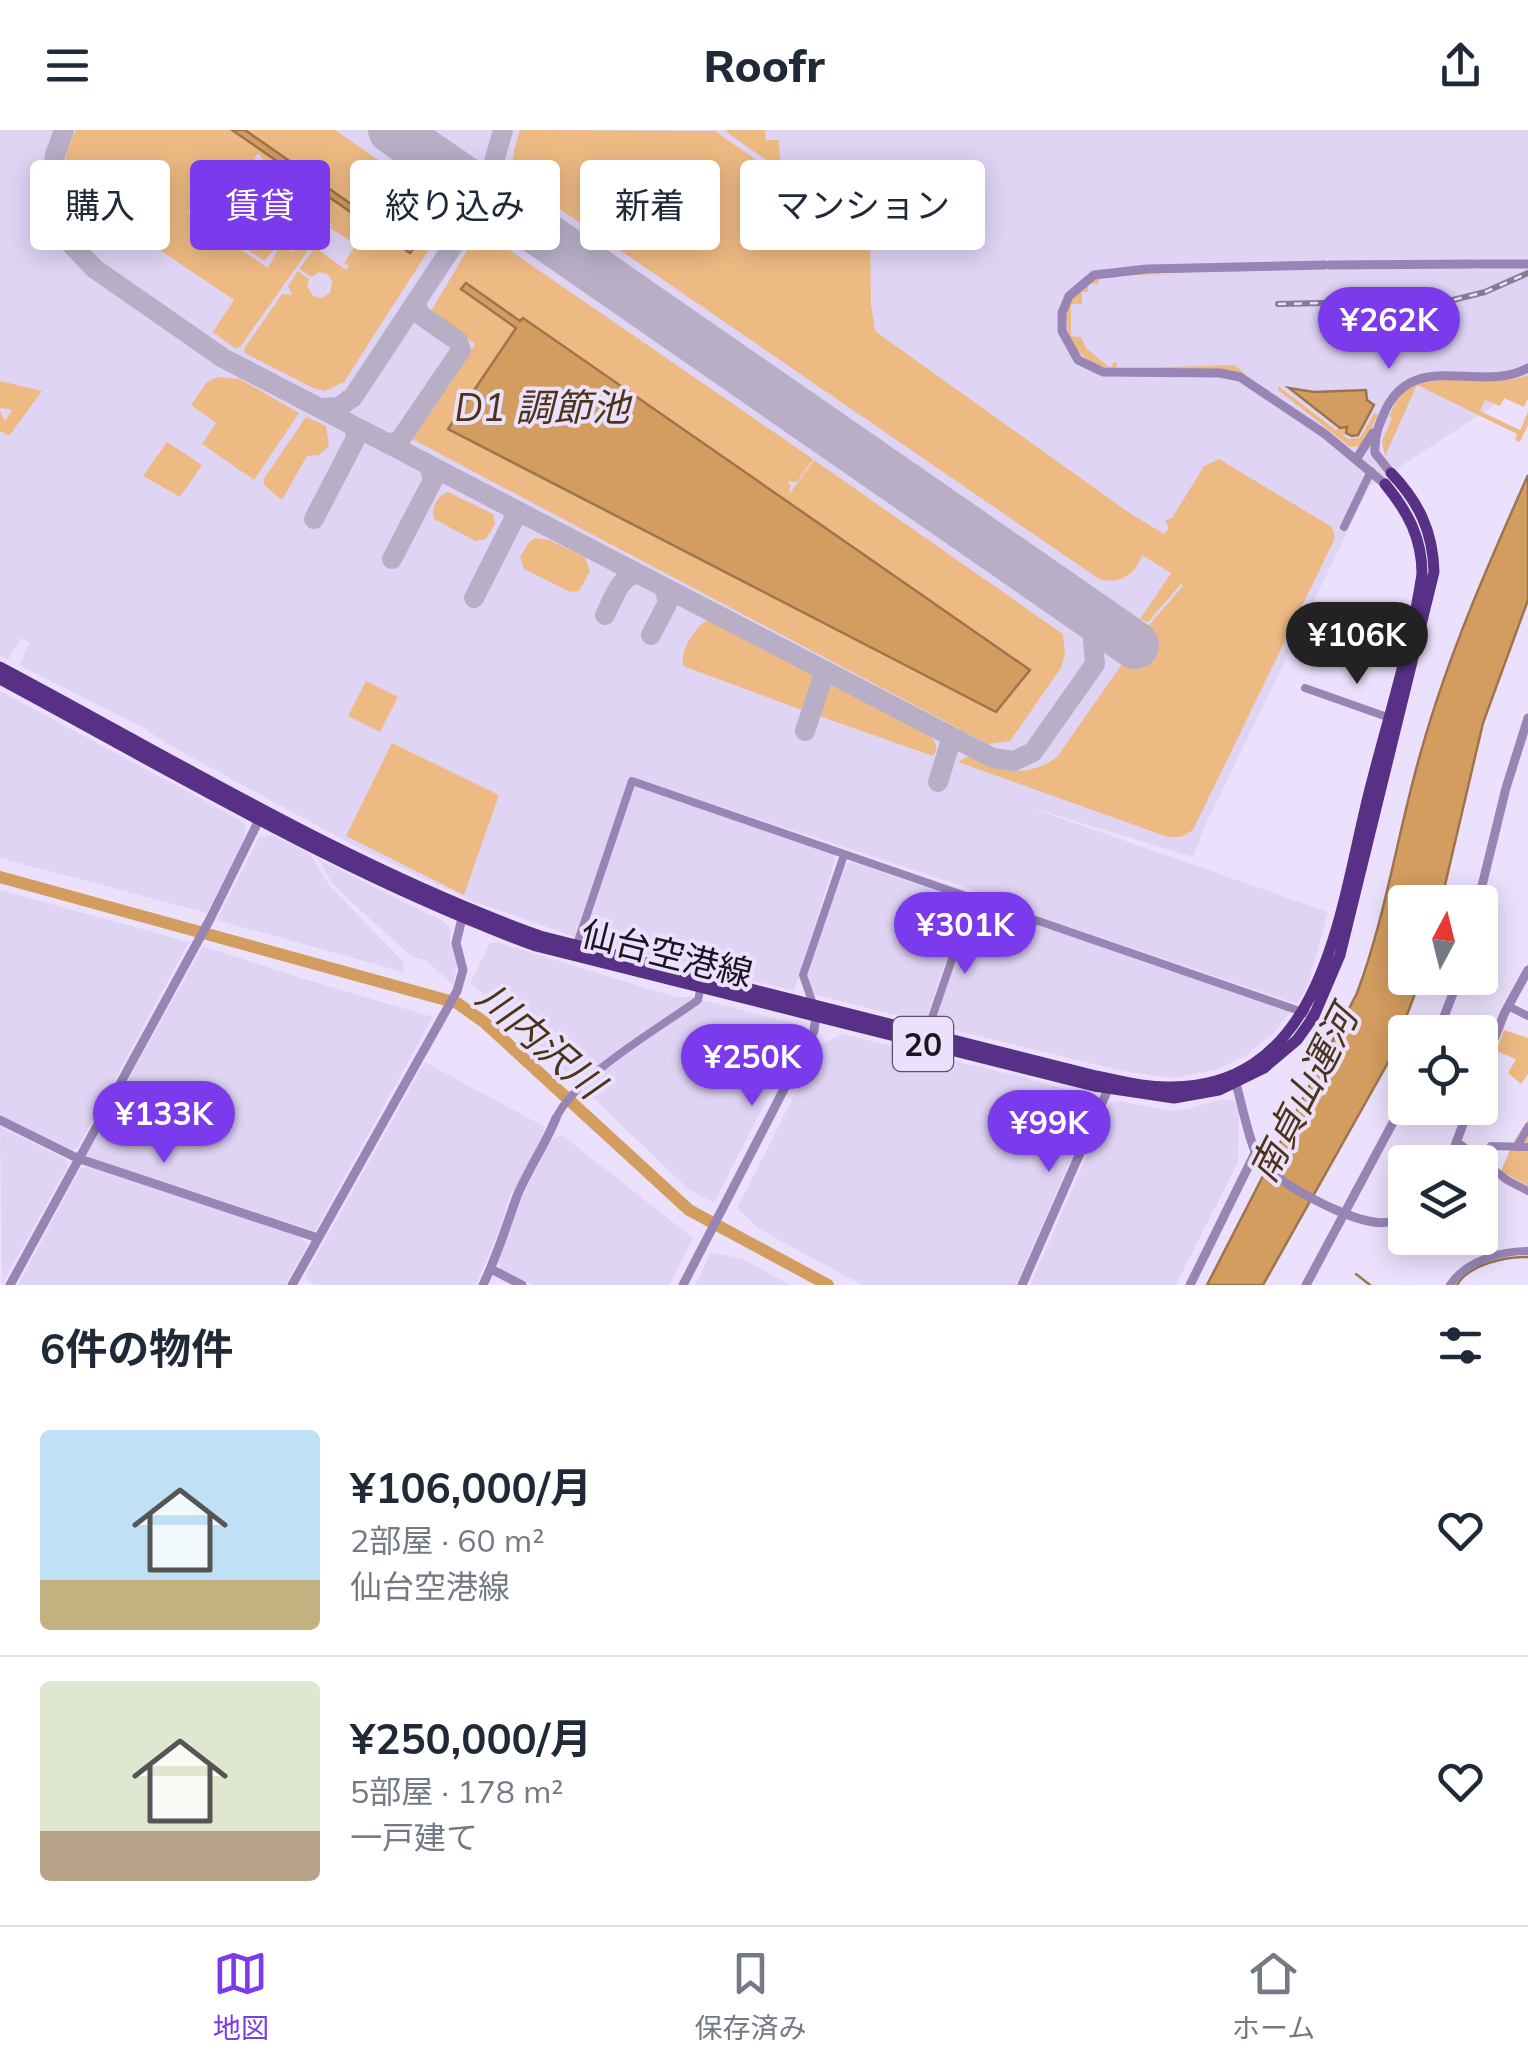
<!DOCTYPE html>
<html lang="ja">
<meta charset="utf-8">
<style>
body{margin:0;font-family:Mulish,"Noto Sans JP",sans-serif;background:#f6f6f7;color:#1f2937;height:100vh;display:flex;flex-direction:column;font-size:38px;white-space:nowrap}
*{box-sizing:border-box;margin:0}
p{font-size:32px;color:#747a83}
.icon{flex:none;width:55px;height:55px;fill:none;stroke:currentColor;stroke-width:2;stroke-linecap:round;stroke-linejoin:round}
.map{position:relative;height:1155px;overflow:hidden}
.side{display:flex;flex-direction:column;background:#fff;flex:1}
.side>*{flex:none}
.guide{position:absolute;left:30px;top:30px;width:1000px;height:90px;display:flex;gap:20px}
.needle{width:65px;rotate:7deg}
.fabs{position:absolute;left:1388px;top:755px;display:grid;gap:20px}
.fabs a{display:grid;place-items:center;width:110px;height:110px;border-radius:10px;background:#fff;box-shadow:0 5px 25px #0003;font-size:50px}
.price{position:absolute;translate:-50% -85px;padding:0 22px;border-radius:35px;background:#7c3aed;color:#fff;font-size:32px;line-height:65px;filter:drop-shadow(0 2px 5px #0008)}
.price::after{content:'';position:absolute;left:50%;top:60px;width:30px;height:22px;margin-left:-15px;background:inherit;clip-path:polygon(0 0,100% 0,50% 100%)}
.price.selected{background:#222;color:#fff}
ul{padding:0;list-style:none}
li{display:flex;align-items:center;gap:30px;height:250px;padding:0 40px}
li+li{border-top:2px solid #e0e1e3}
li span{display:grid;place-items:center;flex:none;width:280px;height:200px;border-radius:10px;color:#555}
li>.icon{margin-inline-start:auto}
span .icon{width:120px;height:120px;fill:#fffc;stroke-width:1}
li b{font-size:42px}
h2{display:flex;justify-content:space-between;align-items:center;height:120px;padding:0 40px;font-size:42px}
.tag{padding:0 35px;border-radius:10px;background:#fff;box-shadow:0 5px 25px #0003;font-size:35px;line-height:90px}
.tag.selected{background:#7c3aed;color:#fff}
header{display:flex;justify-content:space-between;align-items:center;height:130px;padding:0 40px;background:#fff;font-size:45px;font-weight:800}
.dock{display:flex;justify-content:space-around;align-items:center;height:140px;border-top:2px solid #e0e1e3;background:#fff;font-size:28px;color:#747a83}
.dock a{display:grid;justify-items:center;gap:5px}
.dock .selected{color:#7c3aed}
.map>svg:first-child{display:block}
.built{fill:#e0d4f5}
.green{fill:#eeba83;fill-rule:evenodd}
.water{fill:#d49d60;stroke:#9c744d;stroke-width:2.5}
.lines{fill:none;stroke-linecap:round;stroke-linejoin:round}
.stream{stroke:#9c744d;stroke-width:2.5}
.river{stroke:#d49d60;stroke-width:12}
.taxiway{stroke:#b8afc7;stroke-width:20}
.runway{stroke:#b8afc7;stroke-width:48}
.minor{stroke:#9885b5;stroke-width:8}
.tertiary{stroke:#9885b5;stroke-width:9}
.primary{stroke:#583085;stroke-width:11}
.rail-casing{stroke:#857d91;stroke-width:6}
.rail{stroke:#ece1fd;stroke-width:2.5;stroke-dasharray:8;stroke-linecap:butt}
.labels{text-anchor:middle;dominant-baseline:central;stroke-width:8;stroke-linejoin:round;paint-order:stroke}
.shield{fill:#ece1fd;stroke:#595263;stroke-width:2.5}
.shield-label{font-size:32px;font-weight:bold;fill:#1a1521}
.street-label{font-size:35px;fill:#1a1521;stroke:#ece1fd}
.water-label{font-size:38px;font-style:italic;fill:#4c3419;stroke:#ece1fd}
</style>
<header><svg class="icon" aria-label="menu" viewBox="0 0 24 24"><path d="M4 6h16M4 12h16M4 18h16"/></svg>Roofr<svg class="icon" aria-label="share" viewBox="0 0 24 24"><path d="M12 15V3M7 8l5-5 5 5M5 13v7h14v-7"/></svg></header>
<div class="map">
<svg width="1528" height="1155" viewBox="0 0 1528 1155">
<rect width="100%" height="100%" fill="#ece1fd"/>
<path class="built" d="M0 0H1528V253L1369 357 1205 696 1193 727 1023 675 1328 782 1308 855 1297 874 976 765 977 761 631 647 575 807 472 771 353 715 167 614 144 598 19 535 30 513 21 508 8 530 0 526Z
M0 561 239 689 246 696 243 711 207 783 0 728Z
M634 656 833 724 835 730 794 861 584 809Z
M273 705 311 725 329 755 404 833 403 842 217 790 259 707Z
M318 729 445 792 451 800 450 812 457 835 453 855 427 831 412 827 360 780 332 753Z
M851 732 966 771 925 893 813 864 807 846 846 733Z
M0 760 189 812 78 1017 73 1020 0 985Z
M974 772 1292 880 1274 903 1244 927 1215 940 1174 948 1127 942 932 895Z
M497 812 675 867H691L793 893 799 907 714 1073 687 1058 497 875 470 854 489 814Z
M203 816 304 849 433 887 315 1101 91 1029 87 1024Z
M842 904 1035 950 1097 969 1016 1155H862L759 1099 737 1078 820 915Z
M425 932 545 997 533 1026 508 1070 501 1096 476 1155H314L305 1146Z
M1222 969 1233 970 1239 978 1238 1032 1176 1155H1030L1110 973 1120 971 1169 981 1188 979Z
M0 997 65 1029 68 1036 2 1154Z
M562 1005 693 1108 669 1155H533L501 1139 498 1132 522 1067 551 1010Z
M88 1037 300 1106 308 1114 285 1155H18L80 1039Z
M711 1122 743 1129 790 1155H695Z"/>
<path class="green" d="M76 0H232L410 122 413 117 245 0H335L443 75 446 93 344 252 325 261 313 258 245 223 244 219 282 164 292 165 288 156 298 141 309 149 307 156 313 166 321 168 330 163 332 151 327 144 319 142 311 147 299 139 315 117 346 140 349 136 344 133 356 115 329 97 332 95 326 85 306 97 259 24 254 27 305 98 275 119 264 131 244 117 247 111 193 75 188 83 268 138 277 121 288 113 292 122 308 112 312 115 240 217 235 218 213 202 234 170 108 85 86 109C59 77 57 36 76 0Z
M520 0 715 1 870 110 871 174 875 201 1131 384 1164 404 1169 398 1165 391 1172 388 1204 336 1219 329 1332 397 1335 408 1193 700 1181 707H1168L958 632 969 626C1000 642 1026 649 1057 627L1150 494 1183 456 1181 454 1148 492 1140 489 1171 443 1142 425C1135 445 1120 455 1099 449L525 55C505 40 514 21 520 0Z
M728 0H765L766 10H779L780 31 828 30 829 36H836L837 30H843V59C820 63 806 51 788 42 810 60 847 77 865 44L846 58 845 30H861V37L868 36 870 30V99L867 100 726 2Z
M479 111H494L502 115 813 329 797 352 787 351 791 355 788 366 814 330 1063 504 1065 525 1061 538 1010 611 988 614 412 309 475 214 434 186 431 181 468 119ZM465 153 521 191 523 189 1029 539 448 298 516 197Z
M1130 144 1185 145H1115L1114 148H1099L1098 154 1088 153V162H1082V174H1071V206L1081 207 1086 218 1110 238 1114 232 1117 233V238H1132L1235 235 1246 245 1222 240 1110 239C1061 230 1049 166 1098 148 1108 144 1120 145 1130 144Z
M1528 245V268L1524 277 1504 268 1500 276 1485 270 1480 281 1520 300 1528 282V295L1520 312 1515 310 1517 304 1417 255 1385 326 1382 311 1392 288 1389 286C1393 279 1396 270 1401 265 1426 237 1494 260 1528 245Z
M217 247 240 249 299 283 254 350 202 314 216 293 191 275 207 252Z
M0 251 42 261 9 306 0 301V281L5 291 12 280 0 278Z
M1278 256 1336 300 1346 297 1348 301 1343 305 1348 309 1360 308 1374 283 1378 285 1362 316 1350 317 1278 260Z
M306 287 326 296 329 316 319 325 307 326 282 370 265 356 263 350Z
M167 312 202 335 180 367 143 346Z
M448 362 493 384 495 394 486 409 475 411 434 389C431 377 437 366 448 362Z
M536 408 549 410 585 427 590 441 579 461 570 462 524 439 520 427 530 411Z
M710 489 814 544 818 552 807 582 683 536C680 521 695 495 710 489Z
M366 551 398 567 380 602 348 586Z
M833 555 930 606C936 612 939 619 933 626L819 586 826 559Z
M392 613 499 665 464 765 346 706Z
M1504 900 1528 908V944L1521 954 1508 943 1516 929 1496 921Z
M1528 990V1056L1501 1041 1514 1011Z"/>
<path class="water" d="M232 0H245L414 118 410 123Z
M466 153 520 191 523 188 1030 540 996 582 448 299 516 198 461 159Z
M1289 258 1314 262 1366 260 1367 270 1374 275 1358 305 1352 306 1346 303 1347 297 1340 298Z
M1528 345V470L1483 593 1441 772H1405V848H1421L1390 929 1263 1155H1207L1357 863C1387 783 1398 699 1422 618 1449 523 1488 435 1528 345Z"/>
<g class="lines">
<path class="stream" d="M1356 1144 1370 1155
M1457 1155C1468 1135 1506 1126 1528 1127"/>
<path class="river" d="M0 747 457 873 484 892 689 1080 828 1155"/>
<path class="taxiway" d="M64 0 55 25 52 54 57 85 72 115 95 139 223 228 993 628 1014 631 1033 622 1095 534 1092 498 1080 477
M451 41C468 57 472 74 466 96
M500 75C482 53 497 25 503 0
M321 278 339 277 353 267 472 87 489 79 511 82
M388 314 400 310 461 220 458 211 419 184 416 172
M314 389 356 308 354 296
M392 429 433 350 429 335
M474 468 513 391 514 383 510 377
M605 485C613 470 620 445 638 444
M651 505 668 472 664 458
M805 601 825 541
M938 652 952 607"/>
<path class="runway" d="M392 0 1135 515"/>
<path class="minor" d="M1344 397 1371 341
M1305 558 1390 588
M576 817 632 651 1314 886
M1508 876 1528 886
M814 877 803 845 844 725
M926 905 973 768
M556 988C577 945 658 899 698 870L701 856
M1456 1011 1507 1050 1528 1061
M1517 1017 1528 997
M1480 1028 1491 1016 1528 1017
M1450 1155C1466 1131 1500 1121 1528 1121"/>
<path class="tertiary" d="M1481 134H1528
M1325 135 1147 139 1094 145 1069 166 1062 183V201L1078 230 1103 242 1220 243 1240 247 1325 304 1385 354
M1330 135 1477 134
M1357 328 1373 303
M1391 343 1375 323C1374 306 1379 294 1386 279 1416 219 1481 264 1528 238
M1478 772 1506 658 1528 588
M1438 902 1459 848
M1480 946 1504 884 1528 840
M1234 947C1241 968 1249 1014 1259 1029 1275 1053 1346 1089 1374 1092 1385 1094 1395 1091 1405 1088
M0 990 77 1028 318 1108
M1449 1032 1469 978
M491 1139 522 1155
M10 1155 209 791 261 686
M292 1155 457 861 463 840 456 813 463 784
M483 1155C497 1126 506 1097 517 1066 527 1042 545 1015 556 988
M683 1155 814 901 816 885
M1022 1155 1109 957
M1190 1155 1256 1021
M1306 1155 1405 970"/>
<path class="primary" d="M0 537C177 631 351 738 540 806L1096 946C1121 951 1147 958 1172 957 1324 956 1340 779 1368 667 1386 594 1411 519 1422 444 1422 408 1408 382 1385 354
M0 549C175 643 349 748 536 816L1094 956 1174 968 1219 960 1264 938 1297 910 1314 886 1340 825 1434 442C1433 402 1419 372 1391 343"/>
<g class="rail-casing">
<path id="rail" d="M1278 174 1453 170 1485 162 1528 143"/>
</g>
<use href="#rail" class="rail"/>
</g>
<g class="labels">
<rect class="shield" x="893" y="887" width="60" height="54" rx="8"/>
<g class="shield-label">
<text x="923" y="914">20</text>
</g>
<g class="street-label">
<text transform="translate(667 823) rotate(14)">仙台空港線</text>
</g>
<g class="water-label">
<text x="542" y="277">D1 調節池</text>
<text transform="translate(541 910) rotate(41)">川内沢川</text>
<text transform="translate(1303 964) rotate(-63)">南貞山運河</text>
</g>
</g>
</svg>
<div class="fabs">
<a><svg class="needle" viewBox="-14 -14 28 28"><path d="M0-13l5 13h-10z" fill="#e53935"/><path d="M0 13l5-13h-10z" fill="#747a83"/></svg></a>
<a><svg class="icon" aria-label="locate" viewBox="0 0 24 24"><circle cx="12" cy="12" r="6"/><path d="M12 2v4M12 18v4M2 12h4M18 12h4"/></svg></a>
<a><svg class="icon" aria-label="layers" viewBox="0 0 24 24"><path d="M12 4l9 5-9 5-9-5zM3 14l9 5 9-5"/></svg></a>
</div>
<b class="price" style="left:1389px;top:242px">¥262K</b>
<b class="price selected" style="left:1357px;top:557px">¥106K</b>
<b class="price" style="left:965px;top:847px">¥301K</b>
<b class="price" style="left:752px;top:979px">¥250K</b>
<b class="price" style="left:164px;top:1036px">¥133K</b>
<b class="price" style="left:1049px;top:1045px">¥99K</b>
<div class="guide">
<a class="tag">購入</a>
<a class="tag selected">賃貸</a>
<a class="tag">絞り込み</a>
<a class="tag">新着</a>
<a class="tag">マンション</a>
</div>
</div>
<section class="side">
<h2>6件の物件<svg class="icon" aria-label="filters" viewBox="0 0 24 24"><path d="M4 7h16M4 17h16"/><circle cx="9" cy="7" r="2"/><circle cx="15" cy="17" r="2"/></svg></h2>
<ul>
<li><span style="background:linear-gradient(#bfe0f5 75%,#c2b280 0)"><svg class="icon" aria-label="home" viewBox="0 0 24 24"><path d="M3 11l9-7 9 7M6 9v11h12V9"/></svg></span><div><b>¥106,000/月</b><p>2部屋 · 60 m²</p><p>仙台空港線</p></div><svg class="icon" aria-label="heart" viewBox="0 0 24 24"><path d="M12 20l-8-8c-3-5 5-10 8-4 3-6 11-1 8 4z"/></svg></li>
<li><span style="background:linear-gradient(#dfe7d0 75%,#b9a48a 0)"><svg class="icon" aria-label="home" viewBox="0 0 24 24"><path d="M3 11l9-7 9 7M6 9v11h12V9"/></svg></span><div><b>¥250,000/月</b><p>5部屋 · 178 m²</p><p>一戸建て</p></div><svg class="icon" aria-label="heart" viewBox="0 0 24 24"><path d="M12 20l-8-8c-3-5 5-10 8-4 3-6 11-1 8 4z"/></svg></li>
</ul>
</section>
<nav class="dock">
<a class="selected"><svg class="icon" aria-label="map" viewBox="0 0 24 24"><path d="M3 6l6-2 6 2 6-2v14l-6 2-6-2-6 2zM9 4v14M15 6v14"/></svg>地図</a>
<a><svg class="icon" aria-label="saved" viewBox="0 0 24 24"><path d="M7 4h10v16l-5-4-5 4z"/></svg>保存済み</a>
<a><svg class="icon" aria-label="home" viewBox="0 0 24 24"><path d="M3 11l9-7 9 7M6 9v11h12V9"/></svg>ホーム</a>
</nav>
